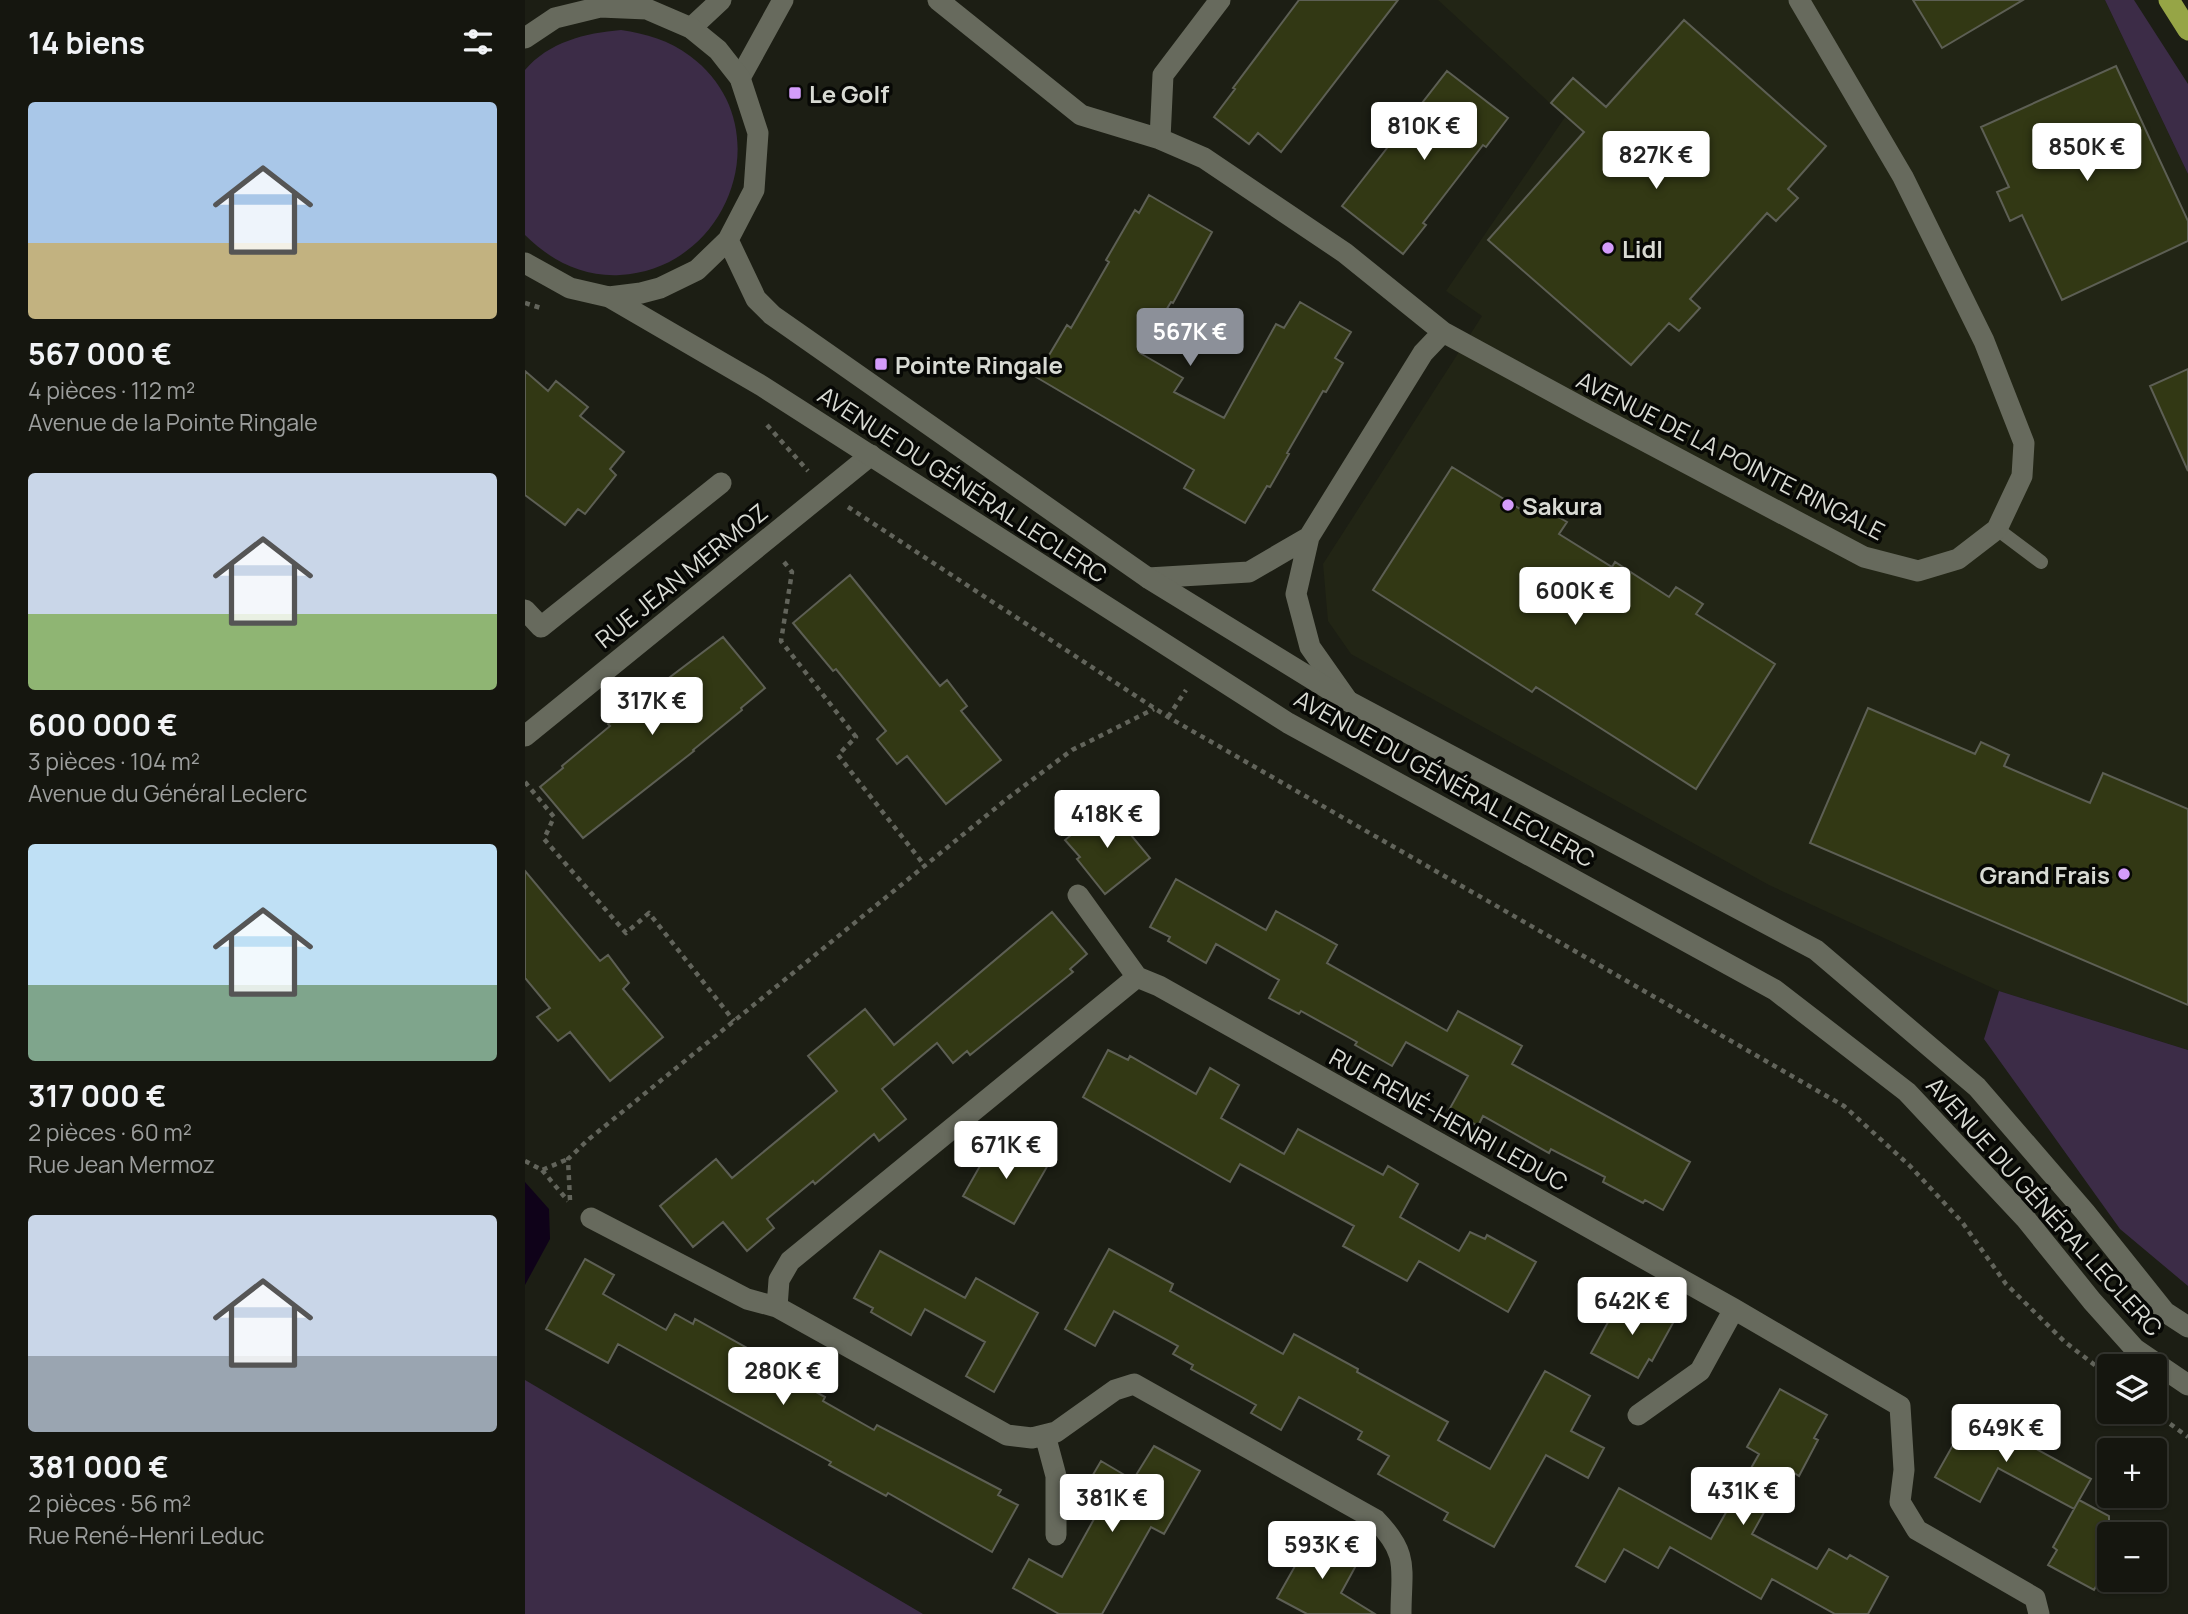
<!DOCTYPE html>
<html lang="fr">
<meta charset="utf-8">
<style>
body{margin:0;font-family:Manrope,sans-serif;background:#1e1f18;color:#f1f3f6;height:100vh;display:flex;flex-direction:column;font-size:26px;white-space:nowrap}
*{box-sizing:border-box;margin:0}
p{font-size:23px;color:#9d9f9e}
.icon{flex:none;width:38px;height:38px;fill:none;stroke:currentColor;stroke-width:2;stroke-linecap:round;stroke-linejoin:round}
.map{position:relative;flex:1;overflow:hidden}
.panel{display:flex;flex-direction:column;background:#15160f;width:525px}
.panel>*{flex:none}
.buttons{position:absolute;left:1572px;top:1354px;display:grid;gap:14px}
.buttons a{display:grid;place-items:center;width:70px;height:70px;border-radius:7px;background:#15160f;box-shadow:0 2px 5px #0004,0 0 0 2px #34352f;font-size:35px}
.price{position:absolute;translate:-50% -60px;padding:0 16px;border-radius:7px;background:#fff;color:#222;font-size:23px;line-height:46px;filter:drop-shadow(0 2px 4px #0008)}
.price::after{content:'';position:absolute;left:50%;top:42px;width:21px;height:16px;margin-left:-10px;background:inherit;clip-path:polygon(0 0,100% 0,50% 100%)}
.price.current{background:#8c9099;color:#fff}
ul{padding:0;list-style:none}
li{display:grid;align-content:center;gap:14px;height:371px;padding:0 28px}
li span{display:grid;place-items:center;height:217px;border-radius:7px;color:#555}
li>.icon{margin-inline-start:auto}
span .icon{width:126px;height:126px;fill:#fffc;stroke-width:1}
li b{font-size:30px}
h2{display:flex;justify-content:space-between;align-items:center;height:84px;padding:0 28px;font-size:30px}
main{display:flex;flex:1;min-height:0}
.map>svg:first-child{display:block}
.built{fill:#222515}
.green{fill:#3c2c47}
.water{fill:#0f0219}
.building{fill:#323814;stroke:#5d5f54;stroke-width:2}
.lines{fill:none;stroke-linecap:round;stroke-linejoin:round}
.path{stroke:#62645b;stroke-width:4.5;stroke-dasharray:5 5;stroke-linecap:butt}
.lane{stroke:#676a5d;stroke-width:14}
.street{stroke:#676a5d;stroke-width:21}
.secondary{stroke:#676a5d;stroke-width:21}
.highway{stroke:#96a546;stroke-width:21}
.poi-dot{fill:#d49cfb;stroke:#070805;stroke-width:2.5}
.labels{text-anchor:middle;dominant-baseline:central;stroke-width:7;stroke-linejoin:round;paint-order:stroke}
.poi-label{font-size:24px;font-weight:bold;fill:#d8dad3;stroke:#070805;text-anchor:start}
.street-label{font-size:24px;fill:#d8dad3;stroke:#070805}
</style>
<main>
<section class="panel">
<h2>14 biens<svg class="icon" aria-label="filters" viewBox="0 0 24 24"><path d="M4 7h16M4 17h16"/><circle cx="9" cy="7" r="2"/><circle cx="15" cy="17" r="2"/></svg></h2>
<ul>
<li><span style="background:linear-gradient(#a9c7e8 65%,#c2b280 0)"><svg class="icon" aria-label="home" viewBox="0 0 24 24"><path d="M3 11l9-7 9 7M6 9v11h12V9"/></svg></span><div><b>567 000 €</b><p>4 pièces · 112 m²</p><p>Avenue de la Pointe Ringale</p></div></li>
<li><span style="background:linear-gradient(#c9d6e8 65%,#8fb573 0)"><svg class="icon" aria-label="home" viewBox="0 0 24 24"><path d="M3 11l9-7 9 7M6 9v11h12V9"/></svg></span><div><b>600 000 €</b><p>3 pièces · 104 m²</p><p>Avenue du Général Leclerc</p></div></li>
<li><span style="background:linear-gradient(#bfe0f5 65%,#7fa58c 0)"><svg class="icon" aria-label="home" viewBox="0 0 24 24"><path d="M3 11l9-7 9 7M6 9v11h12V9"/></svg></span><div><b>317 000 €</b><p>2 pièces · 60 m²</p><p>Rue Jean Mermoz</p></div></li>
<li><span style="background:linear-gradient(#c9d6e8 65%,#9aa5b1 0)"><svg class="icon" aria-label="home" viewBox="0 0 24 24"><path d="M3 11l9-7 9 7M6 9v11h12V9"/></svg></span><div><b>381 000 €</b><p>2 pièces · 56 m²</p><p>Rue René-Henri Leduc</p></div></li>
</ul>
</section>
<div class="map">
<svg width="1663" height="1614" viewBox="0 0 1663 1614">
<rect width="100%" height="100%" fill="#1c1e14"/>
<path class="built" d="M913 0H1580L1663 174V1050L1474 991 1244 885 826 654 803 621 798 564 957 316 921 291 1040 117Z"/>
<path class="green" d="M1580 0H1609L1663 84V174Z
M96 30C121 34 144 40 165 56 257 124 206 269 95 275 58 277 26 261 0 235V70C24 42 60 33 96 30Z
M1474 991 1663 1050V1286L1595 1229 1459 1039Z
M0 1380 398 1614H0Z"/>
<path class="water" d="M0 1182 24 1209 25 1239 0 1285Z"/>
<path class="building" d="M774 0H873L756 152 733 133 724 144 689 117 710 89 708 88Z
M1388 0H1498L1417 48Z
M1159 20 1301 146 1263 189 1273 198 1251 221 1242 213 1165 299 1175 308 1154 331 1144 323 1106 365 963 240 1059 132 1026 103 1048 78 1081 107Z
M1591 66 1663 221V241L1537 300 1497 215 1485 221 1472 192 1484 187 1456 127Z
M922 71 983 118 961 147 958 145 898 223 901 225 878 254 817 206Z
M624 195 687 232 648 303 646 302 615 353 658 378 649 392 699 418 751 324 759 328 775 302 826 332 810 358 818 363 801 392 798 391 762 453 764 454 745 487 742 486 720 523 659 488 669 470 511 377 542 325 546 328 584 262 581 260 610 210 614 213Z
M1663 369V471L1625 386Z
M0 371 23 391 31 381 63 407 55 416 99 452 85 469 91 475 60 514 53 509 40 525 0 495Z
M927 467 1008 517 1015 506 1042 522 1034 534 1087 567 1090 562 1144 597 1151 587 1178 604 1171 614 1250 664 1171 789 1011 687 1007 692 848 590Z
M325 575 415 686 422 680 442 706 436 711 476 760 421 804 382 756 372 764 352 739 361 731 311 669 308 671 268 623Z
M198 637 240 688 216 708 217 710 168 750 169 751 58 838 15 787 38 768 37 766 85 726 83 724Z
M1343 708 1450 754 1456 742 1484 755 1479 766 1565 803 1578 773 1663 809V1005L1285 843Z
M582 806 625 858 580 894 552 859 555 857 540 840Z
M0 871 75 961 83 955 104 983 98 989 138 1037 85 1081 45 1032 33 1041 12 1017 25 1008 0 978Z
M651 879 741 930 751 911 812 945 802 963 922 1031 933 1011 997 1046 987 1064 1165 1162 1138 1210 1120 1200 1118 1203 1078 1182 1080 1177 1026 1149 1024 1153 958 1116 953 1126 924 1110 943 1076 881 1042 867 1066 830 1045 832 1042 776 1011 774 1014 744 998 754 980 691 944 681 963 643 941 645 937 625 927Z
M527 912 562 954 545 969 548 972 445 1055 442 1051 428 1063 412 1043 357 1089 381 1119 354 1141 349 1134 290 1184 288 1181 242 1219 249 1228 222 1251 198 1222 168 1247 135 1206 191 1159 207 1178 312 1091 283 1056 340 1009 369 1045Z
M583 1050 603 1060 605 1056 671 1094 685 1068 714 1085 696 1118 759 1154 773 1129 858 1175 863 1166 893 1184 875 1217 934 1251 945 1232 960 1239 962 1235 1011 1262 983 1312 894 1261 882 1281 818 1246 829 1226 715 1164 705 1182 558 1097Z
M475 1139 523 1165 489 1224 438 1196 460 1157 464 1159Z
M584 1249 648 1284 645 1291 758 1354 769 1334 833 1369 832 1372 923 1422 913 1440 965 1469 1020 1371 1065 1396 1046 1431 1079 1448 1063 1478 1021 1455 969 1547 919 1520 923 1513 853 1474 864 1456 833 1439 837 1432 774 1397 756 1430 726 1413 731 1405 666 1369 668 1365 648 1354 653 1346 589 1311 570 1346 540 1329Z
M355 1251 440 1298 451 1278 513 1313 469 1392 441 1376 460 1342 400 1309 386 1335 346 1312 348 1308 329 1298Z
M60 1259 89 1275 78 1294 141 1330 150 1314 168 1324 170 1319 283 1382 280 1386 300 1397 298 1401 349 1430 352 1425 476 1490 473 1495 493 1505 467 1552 363 1493 361 1496 304 1465 306 1462 93 1344 83 1363 21 1329Z
M1098 1295 1148 1323 1127 1361 1124 1359 1113 1378 1066 1353Z
M1255 1389 1302 1415 1289 1438 1293 1440 1274 1476 1263 1469 1227 1534 1292 1569 1304 1549 1322 1559 1325 1555 1363 1577 1343 1614H1310L1247 1579 1236 1599 1145 1547 1133 1568 1099 1549 1080 1582 1051 1566 1094 1488 1186 1539 1234 1454 1222 1447Z
M1446 1413 1566 1479 1549 1509 1473 1468 1455 1502 1410 1477Z
M629 1446 675 1471 639 1534 626 1527 577 1614H534L488 1588 504 1559 537 1577 579 1501 559 1490 576 1461 608 1480Z
M1554 1500 1584 1516V1563L1569 1590 1523 1565 1532 1550 1528 1547Z
M788 1534 834 1560 816 1593 850 1614H782L752 1598Z"/>
<g class="lines">
<path class="path" d="M0 303 19 309
M242 425 283 471
M323 507 643 717 1319 1106 1384 1165 1437 1222 1481 1284 1540 1342 1584 1376
M259 562 267 572 256 641 331 737 313 755 400 866
M643 717 661 690
M0 782 29 817 19 839 101 933 124 913 209 1021
M0 1161 17 1170 43 1159
M17 1170 43 1201
M45 1200 43 1159 64 1139 483 798 547 750 629 709
M1629 1412 1663 1437"/>
<path class="lane" d="M1472 529 1516 562"/>
<path class="street" d="M413 0 556 115 635 139 679 158 820 253 918 332 1065 412 1339 557 1393 571 1433 559 1472 529 1497 476 1499 443 1459 341 1378 177 1274 0
M166 28 196 0
M215 78 258 0
M635 139 638 75 695 0
M623 578 724 572 784 537
M0 610 16 627 196 483
M823 701 785 647 771 594 784 537 898 353 918 332
M0 736 346 455
M553 895 612 977
M66 1218 222 1299 252 1307
M1113 1415 1175 1371 1209 1309
M520 1435 531 1476V1535
M876 1614C876 1569 885 1555 851 1520L609 1384 590 1390 531 1432 507 1438 482 1435 252 1307 254 1280 265 1261 612 977 634 986 1209 1309 1375 1406 1379 1470 1375 1502 1392 1530 1510 1598 1514 1614"/>
<path class="secondary" d="M0 38 30 18 75 7 122 9 166 28 193 50 215 78 233 133 229 190 203 240 172 270 135 288 116 293 84 297 45 288 0 263
M203 240 231 299 247 315 623 578 823 701 1291 950 1452 1087 1560 1212 1640 1312 1663 1327
M84 297 237 386 763 723 1250 990 1382 1092 1500 1218 1567 1301 1610 1349 1663 1385"/>
<path class="highway" d="M1644 0 1663 30"/>
</g>
<g class="poi-dot">
<rect x="263" y="86" width="14" height="14" rx="3.5"/>
<circle cx="1083" cy="248" r="7"/>
<rect x="349" y="357" width="14" height="14" rx="3.5"/>
<circle cx="983" cy="505" r="7"/>
<circle cx="1599" cy="874" r="7"/>
</g>
<g class="labels">
<g class="poi-label">
<text x="284" y="93">Le Golf</text>
<text x="1097" y="248">Lidl</text>
<text x="370" y="364">Pointe Ringale</text>
<text x="997" y="505">Sakura</text>
<text x="1585" y="874" text-anchor="end">Grand Frais</text>
</g>
<g class="street-label">
<text transform="translate(1206 455) rotate(27)">AVENUE DE LA POINTE RINGALE</text>
<text transform="translate(438 484) rotate(33)">AVENUE DU GÉNÉRAL LECLERC</text>
<text transform="translate(156 575) rotate(-39)">RUE JEAN MERMOZ</text>
<text transform="translate(920 778) rotate(29)">AVENUE DU GÉNÉRAL LECLERC</text>
<text transform="translate(924 1119) rotate(29)">RUE RENÉ-HENRI LEDUC</text>
<text transform="translate(1520 1206) rotate(48)">AVENUE DU GÉNÉRAL LECLERC</text>
</g>
</g>
</svg>
<div class="buttons">
<a><svg class="icon" aria-label="layers" viewBox="0 0 24 24"><path d="M12 4l9 5-9 5-9-5zM3 14l9 5 9-5"/></svg></a>
<a>+</a>
<a>−</a>
</div>
<b class="price" style="left:899px;top:162px">810K €</b>
<b class="price" style="left:1562px;top:183px">850K €</b>
<b class="price" style="left:1131px;top:191px">827K €</b>
<b class="price current" style="left:665px;top:368px">567K €</b>
<b class="price" style="left:1050px;top:627px">600K €</b>
<b class="price" style="left:127px;top:737px">317K €</b>
<b class="price" style="left:582px;top:850px">418K €</b>
<b class="price" style="left:481px;top:1181px">671K €</b>
<b class="price" style="left:1107px;top:1337px">642K €</b>
<b class="price" style="left:258px;top:1407px">280K €</b>
<b class="price" style="left:1481px;top:1464px">649K €</b>
<b class="price" style="left:1218px;top:1527px">431K €</b>
<b class="price" style="left:587px;top:1534px">381K €</b>
<b class="price" style="left:797px;top:1581px">593K €</b>
</div>
</main>
